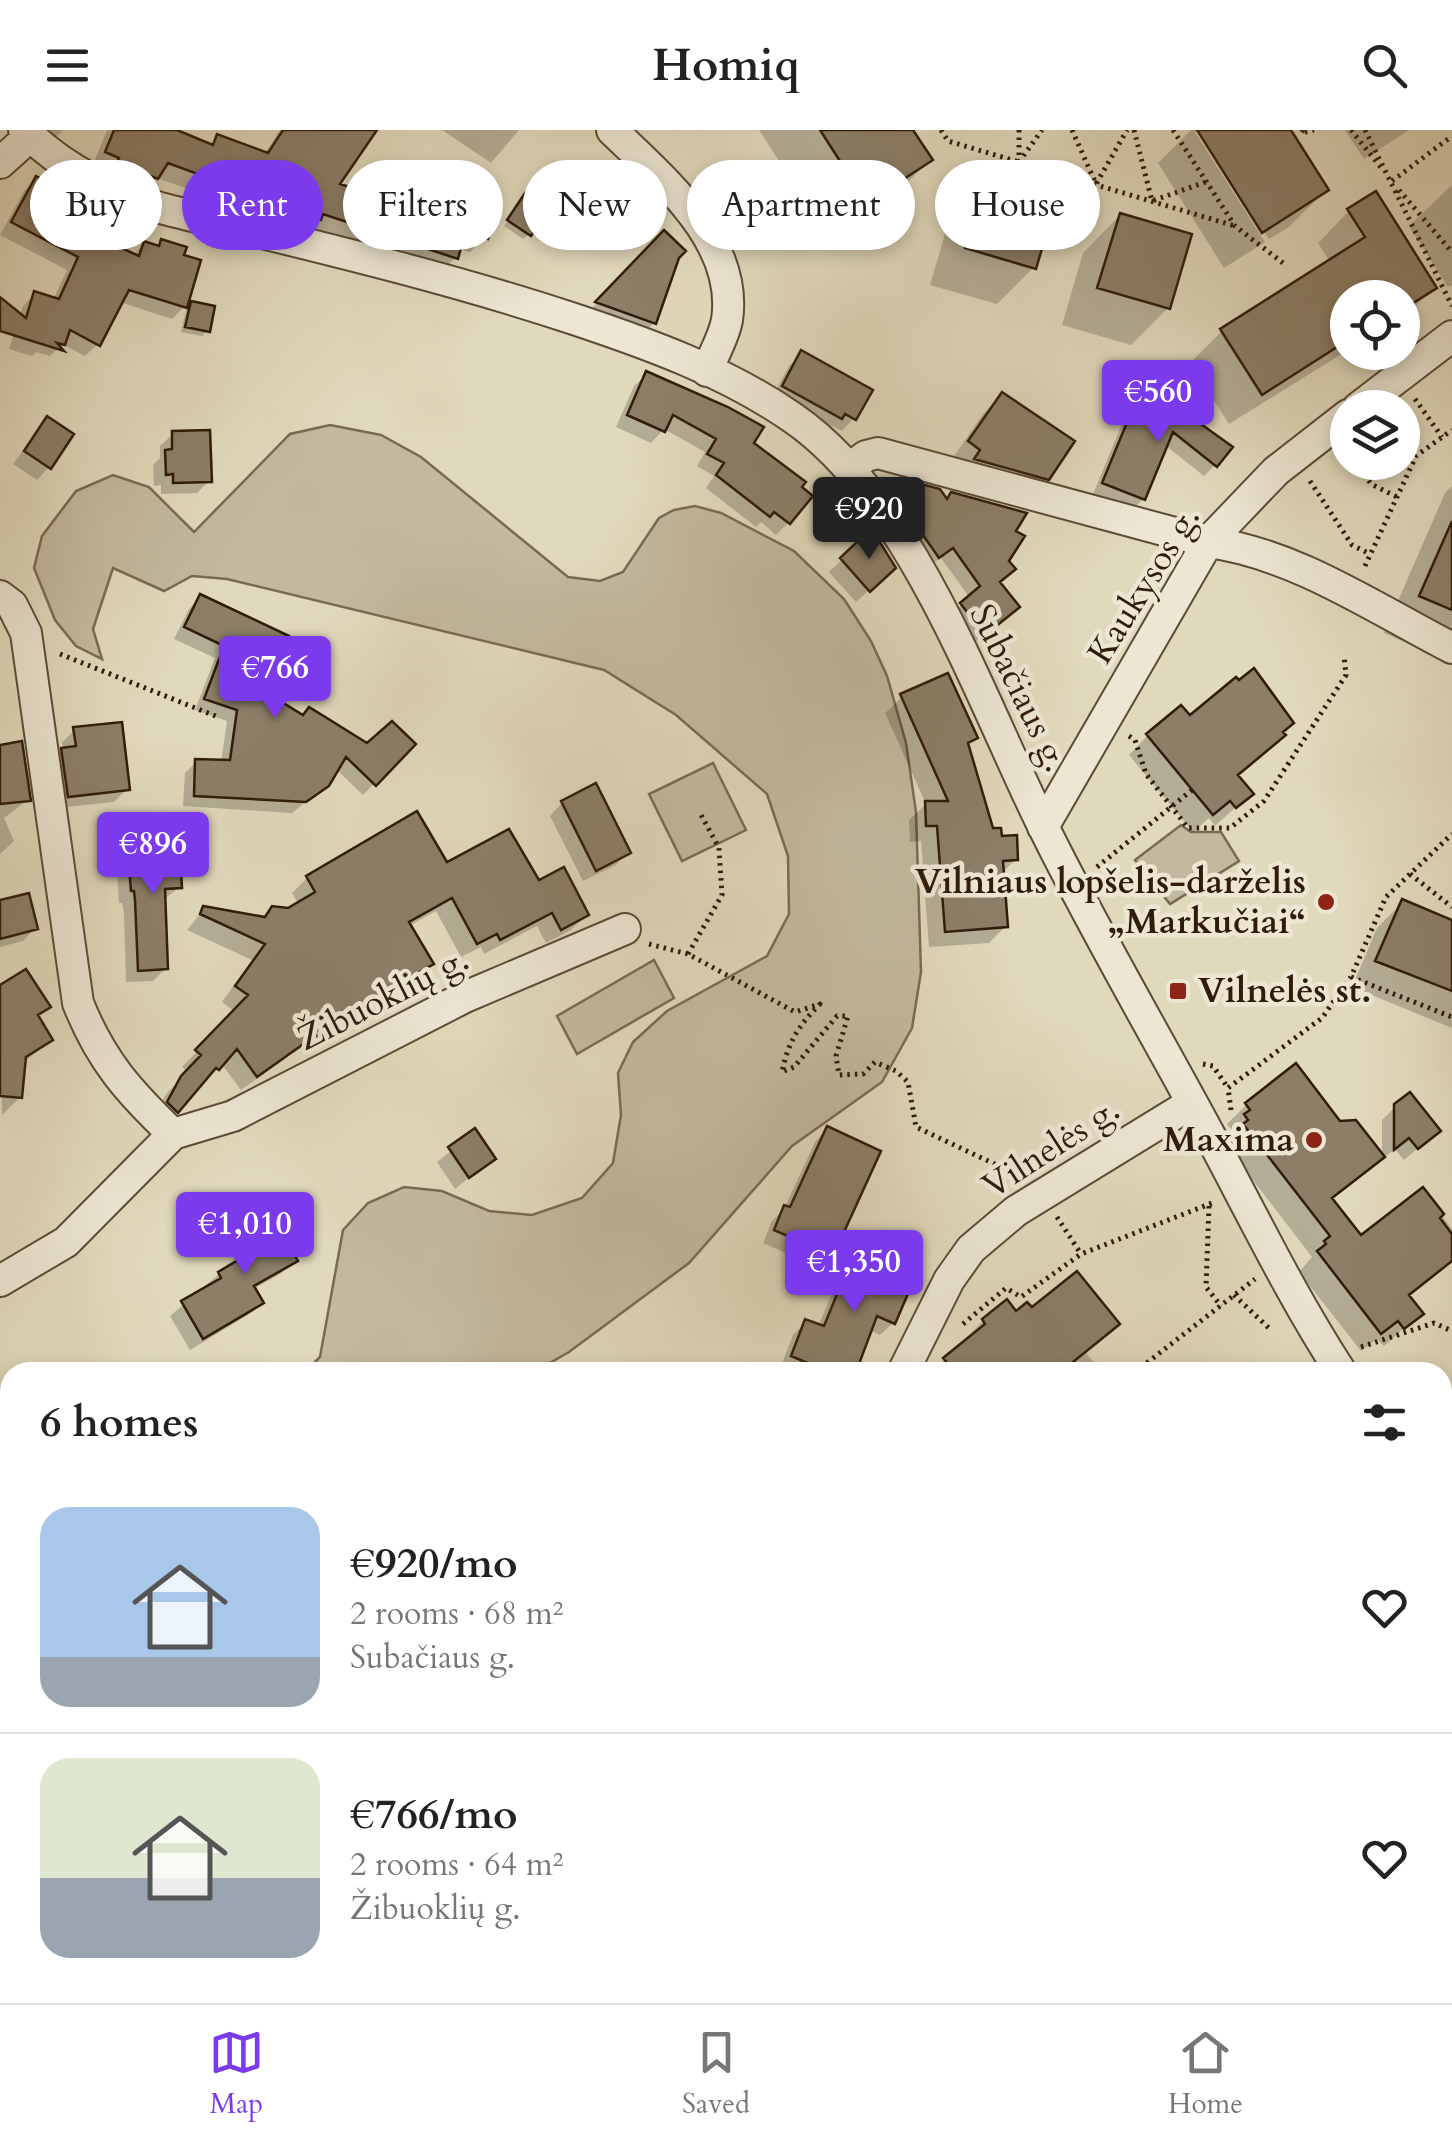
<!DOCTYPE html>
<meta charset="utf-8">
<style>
body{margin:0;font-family:Cardo,serif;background:#f2f2f2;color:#222;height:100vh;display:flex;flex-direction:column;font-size:38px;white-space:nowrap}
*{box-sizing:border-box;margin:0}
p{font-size:32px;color:#767676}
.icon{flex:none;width:55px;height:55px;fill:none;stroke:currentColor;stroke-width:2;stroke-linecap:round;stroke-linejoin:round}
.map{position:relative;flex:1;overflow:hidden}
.panel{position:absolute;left:0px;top:1232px;width:1452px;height:642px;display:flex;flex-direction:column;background:#fff;border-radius:30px 30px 0 0;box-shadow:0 5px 15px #0003}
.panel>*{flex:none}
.banner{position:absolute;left:30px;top:30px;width:1392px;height:90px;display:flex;gap:20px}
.fabs{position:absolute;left:1330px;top:150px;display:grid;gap:20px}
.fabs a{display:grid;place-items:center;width:90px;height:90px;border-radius:50%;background:#fff;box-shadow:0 5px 15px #0003;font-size:50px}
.price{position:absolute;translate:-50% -85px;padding:0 22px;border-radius:10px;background:#7c3aed;color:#fff;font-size:32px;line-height:65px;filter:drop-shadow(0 2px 5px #0008)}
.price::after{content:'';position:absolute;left:50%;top:60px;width:30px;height:22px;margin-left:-15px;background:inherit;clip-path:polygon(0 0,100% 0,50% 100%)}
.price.current{background:#222;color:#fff}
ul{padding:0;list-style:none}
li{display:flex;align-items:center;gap:30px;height:250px;padding:0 40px}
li+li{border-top:2px solid #e0e0e0}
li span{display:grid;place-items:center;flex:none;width:280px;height:200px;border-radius:30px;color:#555}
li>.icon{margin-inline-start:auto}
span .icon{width:120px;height:120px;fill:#fffc;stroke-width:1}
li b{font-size:42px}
h2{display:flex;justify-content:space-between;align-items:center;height:120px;padding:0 40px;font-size:42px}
.tag{padding:0 35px;border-radius:45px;background:#fff;box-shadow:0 5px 15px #0003;font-size:35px;line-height:90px}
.tag.current{background:#7c3aed;color:#fff}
header{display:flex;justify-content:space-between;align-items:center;height:130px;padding:0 40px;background:#fff;font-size:45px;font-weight:800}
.dock{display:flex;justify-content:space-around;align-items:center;height:140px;border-top:2px solid #e0e0e0;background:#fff;font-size:28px;color:#767676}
.dock a{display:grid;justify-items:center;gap:5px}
.dock .current{color:#7c3aed}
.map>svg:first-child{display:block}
.green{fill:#c3b99e;stroke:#7a6a54;stroke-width:2.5}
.shadow{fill:#0003}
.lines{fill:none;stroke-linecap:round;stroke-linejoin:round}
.stream{stroke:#766750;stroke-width:9}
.building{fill:#8c7e67;stroke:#301c0a;stroke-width:2.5}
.minor-casing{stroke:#5c4b36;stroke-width:34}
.path{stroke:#301c0a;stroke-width:5;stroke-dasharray:2.5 5;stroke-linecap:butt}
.minor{stroke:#ece6d3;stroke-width:30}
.poi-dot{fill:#8f2418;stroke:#ece6d3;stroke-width:4}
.labels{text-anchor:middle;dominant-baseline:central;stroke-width:9;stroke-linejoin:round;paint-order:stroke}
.street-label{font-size:35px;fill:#301c0a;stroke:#ece6d3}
.poi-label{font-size:35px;font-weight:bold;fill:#301c0a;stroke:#ece6d3;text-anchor:end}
</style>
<header><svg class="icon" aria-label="menu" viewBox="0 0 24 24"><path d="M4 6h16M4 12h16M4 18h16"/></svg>Homiq<svg class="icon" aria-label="search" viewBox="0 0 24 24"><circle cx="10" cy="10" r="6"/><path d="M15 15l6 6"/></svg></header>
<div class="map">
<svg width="1452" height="1873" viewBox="0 0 1452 1873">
<rect width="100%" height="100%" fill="#e1d9bc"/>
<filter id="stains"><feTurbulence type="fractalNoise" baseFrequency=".002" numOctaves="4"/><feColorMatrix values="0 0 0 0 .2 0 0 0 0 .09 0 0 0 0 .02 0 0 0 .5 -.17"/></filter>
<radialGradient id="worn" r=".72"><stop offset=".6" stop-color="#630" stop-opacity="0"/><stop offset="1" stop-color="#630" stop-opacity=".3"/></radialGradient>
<path class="green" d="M330 295 381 305 421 327 568 447 600 451 623 442 659 388 674 380 695 376 721 383 794 421 844 469 871 511 887 546 906 613 916 682 921 842 912 898 882 952 792 1016 689 1133 569 1222 534 1242H305L320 1227 343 1100 368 1073 404 1057 442 1061 489 1081 532 1085 582 1068 613 1033 621 985 618 943 633 912 667 881 767 826 789 784 788 726 767 664 676 585 604 540 227 449 192 446 164 461 113 438 93 499 102 529 76 516 55 490 34 438 42 406 76 361 113 345 149 357 194 402 290 304Z
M713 633 746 700 682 731 649 664Z
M1181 695 1191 702H1221L1239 731 1170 774 1135 730Z
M654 830 674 868 577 924 557 886Z
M1442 1427 1452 1441V1564L1443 1563Z
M0 1797C14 1818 16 1852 2 1873Z
M285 1865H701L700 1873H278Z"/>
<path class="shadow" d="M39 0H63L51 11Z
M107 0H171L210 16 217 10 262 28 280 0H374L336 55 410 79 413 67 428 53 485 107 470 122 458 119 456 127 441 142 309 99 304 104 281 97 283 91 156 48 141 63 92 37Z
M442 0H519L491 33Z
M759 0H910L930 30 893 67 829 108Z
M1191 0H1288L1326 60 1289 97 1269 109 1201 2H1195L1265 112 1224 138 1158 33Z
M1345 0H1409L1364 29Z
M988 46 1034 137 997 174 930 155 951 83Z
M37 49 73 99 132 126 144 114 156 118 162 112 185 176 172 189 120 172 98 214 85 226 62 214 50 226 36 222 32 226 9 219 23 176 35 164 53 170 67 140 0 105 24 61Z
M1452 55V155L1448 157 1409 96Z
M520 72 529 104 523 109 504 96Z
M1349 81 1434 157 1403 189 1402 168H1348V220L1229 294 1190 233 1222 201 1330 132 1318 113Z
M1120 85 1168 178 1131 215 1062 195 1083 123Z
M664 103 677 127 654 193 636 210 580 191Z
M191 174 207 201 202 206 181 202 186 180Z
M802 224 854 288 842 301 832 296 828 300 771 269 789 236Z
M647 244 751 314 788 393 776 405 761 392 756 397 706 358 714 346 697 336 705 322 664 299 651 313 616 297 634 256Z
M1002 265 1047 348 1027 368 950 332 983 284Z
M1138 271 1169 283 1181 271 1215 335 1204 346 1165 315 1143 369 1132 380 1093 364 1127 282Z
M47 289 49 337 37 350 13 334Z
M173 304 209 351 197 363 161 364V355L154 356 153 335 160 328V316Z
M1452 356V533L1384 503 1445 363Z
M946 371 1013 401 998 453 1006 488 973 514 950 485 970 468 941 428 927 437 891 385 902 374Z
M863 410 868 416 880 450 856 472 829 442Z
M200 467 269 567 302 587 368 616 413 614 363 665 336 639 327 654 292 683 183 676 185 643 196 632 221 633 227 591 195 580 215 528 174 509 189 479Z
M902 567 975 608 966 616 991 701 1016 729 1002 743 1006 796 989 813 929 817 921 711 910 712 909 690 926 674 885 583Z
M1189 588 1282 605 1236 647 1250 664 1215 696 1209 688 1193 702 1129 625 1148 605Z
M75 600 127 659 114 672 56 678 50 633 63 620 62 612Z
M0 617 28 670 4 688 14 711 0 724Z
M595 657 628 722 616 735 583 751 550 686 562 673Z
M128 715 180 757 163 770 166 838 153 851 126 852 124 784 122 773H119L116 728Z
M446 735 538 753 586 785 571 800 546 813 537 796 484 824 481 817 461 827 436 781 409 796 430 833 415 848 362 879 351 890 291 924 241 960 221 933 164 995 154 988 166 964 188 942 182 937 235 882 222 872 252 830 187 800 204 779 262 789 272 779 288 781 299 775 292 763 307 748Z
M1403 772 1452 793V898L1352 857 1377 798Z
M0 773 35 798 23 811 0 817Z
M0 858 47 877 36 888 50 910 23 933 20 967 2 985Z
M1246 975 1339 994 1381 1027 1331 1070 1360 1108 1422 1060 1452 1099V1129L1408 1167 1420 1184 1384 1216 1377 1209 1361 1221 1299 1142 1312 1127 1226 1015 1230 1010 1227 1006 1232 1000 1227 994Z
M1396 976 1438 1001 1404 1030 1395 1019 1382 1029V990Z
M827 999 831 1125 818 1137 763 1113 772 1091 784 1079 815 1012Z
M474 1002 493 1028 455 1059 437 1032Z
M247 1109 304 1114 282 1143 253 1159 261 1173 248 1185 190 1220 170 1186 219 1144 240 1131 235 1122Z
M856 1123 893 1193 880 1205 869 1200 853 1242H789L780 1239 793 1205 806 1192 818 1197 843 1136Z
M1032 1181 1116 1194 1086 1223 1102 1242H932L983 1191Z
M9 1463 10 1464V1541L0 1534V1472Z
M1452 1590V1653L1442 1655V1592Z
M10 1696V1724L0 1714V1706Z
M79 1865H109L117 1873H71Z
M184 1865H188L196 1873H176Z
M729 1865H761L765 1873H721Z
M826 1865H842L847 1873H811Z
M999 1865 983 1873H913L910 1866Z
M1354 1865H1406L1408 1873H1368L1366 1868 1355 1870Z"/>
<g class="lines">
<path class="stream" d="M412 1873 419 1865"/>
</g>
<path class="building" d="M114 0H177L213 15 217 4 268 23 283 0H377L340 54 419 79 427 50 498 73 488 109 465 103 458 129 323 84 321 90 295 82 296 77 236 58 168 33 158 49 117 33 119 28 105 22Z
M820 0H913L933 30 867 73Z
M1197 0H1291L1329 60 1262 103Z
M987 43 1058 64 1036 139 965 118Z
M36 46 89 75 77 98 139 126 144 111 159 116 161 109 187 117 184 125 201 130 187 178 129 160 100 216 70 200 65 215 57 213 64 221 0 201V167L26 188 34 161 59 169 78 127 11 92Z
M1376 61 1437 158 1402 180V168H1348V210L1262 265 1220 199 1365 107 1347 79Z
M525 63 549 79 531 106 507 90Z
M1120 83 1192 104 1170 179 1097 158Z
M664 100 686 121 679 128 656 194 595 172Z
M191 171 215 176 210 202 185 197Z
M801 220 873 260 856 290 845 284 842 289 782 256Z
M646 241 728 277 764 297 754 313 806 352 802 357 813 366 790 394 774 382 770 387 716 345 724 333 707 324 716 309 673 285 665 302 627 285Z
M1002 262 1075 311 1049 350 974 329 980 320 968 311Z
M1137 268 1175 282 1180 268 1199 277 1198 292 1233 317 1217 337 1173 302 1145 370 1102 353Z
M47 286 74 304 51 339 24 321Z
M210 300 212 352 173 353V344L166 345 165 320 172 319V301Z
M925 355 940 359 947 369 951 362 1027 383 1016 401 1025 406 1009 431 1016 439 1000 452 1020 477 985 505 960 473 980 456 953 418 939 428 900 372Z
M1452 391V480L1419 466Z
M863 406 869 413 876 406 896 438 870 462 840 428Z
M200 464 289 506 272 566 303 585 309 577 367 613 392 591 416 614 376 656 346 627 329 656 306 672 194 666 195 629 230 630 237 580 204 569 224 516 184 497Z
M1254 538 1294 593 1283 602 1286 605 1238 645 1254 664 1236 678 1230 671 1213 685 1146 604 1181 575 1190 585 1236 547 1239 550Z
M948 543 978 608 968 613 993 698H1001L1002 706 1017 705 1018 730 1003 731 1008 797 945 802 937 696H926L925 671H948L900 564Z
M122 592 130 660 68 667 61 618 76 616 73 597Z
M22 611 31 671 0 674V615Z
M596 653 631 723 596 741 561 671Z
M417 681 447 732 509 699 539 750 564 737 589 785 561 800 552 783 500 810 497 804 477 814 452 768 409 792 434 834 367 871 369 875 309 910 257 947 237 919 219 940 216 938 178 983 167 972 181 946 201 925 195 920 248 865 235 856 265 814 200 784 203 776 265 787 272 776 288 778 315 762 306 746Z
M179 709 182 758 165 759 168 839 138 841 135 770 134 761H131L127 713Z
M29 763 38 799 0 809V770Z
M1402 769 1452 790V861L1375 831Z
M26 839 51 877 38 885 53 910 26 927 22 968 0 966V855Z
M1296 933 1340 991 1356 990 1385 1027 1332 1068 1361 1105 1423 1057 1444 1084 1440 1088 1452 1104V1131L1409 1165 1424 1184 1404 1199 1398 1191 1381 1204 1317 1121 1326 1114 1324 1111 1330 1106 1243 994 1248 990 1244 984 1250 980 1245 973Z
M1410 962 1441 1001 1418 1019 1409 1008 1394 1020V974Z
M827 996 881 1021 833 1126 774 1100 784 1075 790 1077Z
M475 998 496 1029 469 1048 448 1017Z
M289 1083 307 1115 293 1122 298 1131 254 1156 264 1173 203 1209 181 1171 221 1148 218 1142 253 1121 246 1107Z
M855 1120 916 1145 895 1194 877 1186 856 1242H807L810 1234 791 1226 805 1189 824 1196Z
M1077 1141 1120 1194 1073 1232 1081 1242H955L943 1228 985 1194 982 1189 1007 1169 1016 1181 1027 1172 1032 1177Z"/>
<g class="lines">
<g class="minor-casing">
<path id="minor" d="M24 0C63 39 108 60 160 78 298 112 438 144 574 189 649 214 727 242 793 288 911 369 980 568 1042 694 1093 798 1152 898 1207 1000 1251 1082 1291 1165 1341 1242
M612 0C662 49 739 111 727 190 724 207 713 225 707 241
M0 33 30 6
M1358 278 1452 206
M849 339 866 326 878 323 1208 412C1296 424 1374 478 1452 518
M0 466 12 475 26 503 78 873C101 931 129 962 173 1004L66 1112 0 1151
M1043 697 1208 412 1276 341 1348 285
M173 1004 233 986 465 867 625 799
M903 1242 949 1150 971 1119 1016 1081 1192 973
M1442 1397 1452 1411
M1442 1758 1452 1759
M49 1873 58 1865
M1073 1873 1088 1865"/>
</g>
<path class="path" d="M941 0 948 11 1235 96
M1019 0V29
M1072 0 1096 54 1127 0
M1134 0 1152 71 1206 52
M1173 0 1235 96 1283 133
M1303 0 1301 3 1314 0
M1351 0 1383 40
M1365 0 1452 176
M1019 32 1042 0
M1392 51 1452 6
M1399 60 1452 122
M1415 269 1442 307
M1356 332 1371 354 1397 367
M1310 351 1352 415 1370 424
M1365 436 1416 326 1452 300
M60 524 218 587
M1129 606 1135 610 1146 644 1188 698H1230L1264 671 1346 545 1344 525
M1097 737 1192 660
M1410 744 1452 777
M649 814 688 824 795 882 820 874C799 895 788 912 782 942L794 937 837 886H848L836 926 839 945 863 944 875 932 896 941 908 952 916 997 1020 1046
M688 824 722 765 719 718 699 681
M1351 847 1452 887
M1203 934 1213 936 1228 958
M1231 980 1228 958 1322 888 1351 847 1386 767 1452 704
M1209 1076 1206 1157 1221 1176
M1057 1087 1081 1124
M1234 1165 1272 1201
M963 1194 1006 1158 1021 1167 1081 1124 1212 1073
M1361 1217 1434 1193 1452 1201
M1135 1242 1255 1149
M3 1313 10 1314"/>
<use href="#minor" class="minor"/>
</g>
<g class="poi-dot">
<circle cx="1326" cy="772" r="10"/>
<rect x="1168" y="851" width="20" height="20" rx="5"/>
<circle cx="1314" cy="1010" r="10"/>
</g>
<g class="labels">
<g class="street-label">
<text transform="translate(1144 455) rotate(-58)">Kaukysos g.</text>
<text transform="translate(1019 558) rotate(64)">Subačiaus g.</text>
<text transform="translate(383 869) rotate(-27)">Žibuoklių g.</text>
<text transform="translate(1051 1018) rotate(-33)">Vilnelės g.</text>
</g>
<g class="poi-label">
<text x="1306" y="752">Vilniaus lopšelis-darželis<tspan x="1306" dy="40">„Markučiai“</tspan></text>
<text x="1198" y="861" text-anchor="start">Vilnelės st.</text>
<text x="1294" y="1010">Maxima</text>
</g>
</g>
<rect width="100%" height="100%" filter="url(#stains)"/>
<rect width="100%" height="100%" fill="url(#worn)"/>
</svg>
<div class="fabs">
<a><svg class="icon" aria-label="locate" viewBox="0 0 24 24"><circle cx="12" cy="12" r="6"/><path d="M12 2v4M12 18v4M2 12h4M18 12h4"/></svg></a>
<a><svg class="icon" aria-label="layers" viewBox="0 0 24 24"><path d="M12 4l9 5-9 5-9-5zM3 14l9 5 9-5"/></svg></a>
</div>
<b class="price" style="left:1158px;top:315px">€560</b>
<b class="price current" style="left:869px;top:432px">€920</b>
<b class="price" style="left:275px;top:591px">€766</b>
<b class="price" style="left:153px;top:767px">€896</b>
<b class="price" style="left:245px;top:1147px">€1,010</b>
<b class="price" style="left:854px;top:1185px">€1,350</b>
<div class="banner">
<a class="tag">Buy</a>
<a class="tag current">Rent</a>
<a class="tag">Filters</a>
<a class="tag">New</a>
<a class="tag">Apartment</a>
<a class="tag">House</a>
</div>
<section class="panel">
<h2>6 homes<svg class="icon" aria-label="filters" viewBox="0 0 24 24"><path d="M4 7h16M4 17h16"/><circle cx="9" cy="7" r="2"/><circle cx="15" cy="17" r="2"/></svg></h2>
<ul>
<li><span style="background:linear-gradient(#a9c7e8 75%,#9aa5b1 0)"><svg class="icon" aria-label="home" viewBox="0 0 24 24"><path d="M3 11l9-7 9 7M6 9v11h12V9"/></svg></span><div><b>€920/mo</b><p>2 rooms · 68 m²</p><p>Subačiaus g.</p></div><svg class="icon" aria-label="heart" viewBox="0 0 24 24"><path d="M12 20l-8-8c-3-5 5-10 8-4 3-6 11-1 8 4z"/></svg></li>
<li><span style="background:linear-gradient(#dfe7d0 60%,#9aa5b1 0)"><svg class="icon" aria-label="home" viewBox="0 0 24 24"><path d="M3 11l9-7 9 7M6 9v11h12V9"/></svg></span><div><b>€766/mo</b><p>2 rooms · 64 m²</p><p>Žibuoklių g.</p></div><svg class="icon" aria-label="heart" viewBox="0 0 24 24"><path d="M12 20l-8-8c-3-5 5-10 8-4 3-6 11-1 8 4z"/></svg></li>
</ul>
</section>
</div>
<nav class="dock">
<a class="current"><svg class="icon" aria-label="map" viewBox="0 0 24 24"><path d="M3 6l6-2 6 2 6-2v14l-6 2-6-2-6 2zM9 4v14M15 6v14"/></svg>Map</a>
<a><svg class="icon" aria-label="saved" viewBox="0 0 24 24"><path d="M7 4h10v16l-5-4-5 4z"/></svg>Saved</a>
<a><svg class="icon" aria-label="home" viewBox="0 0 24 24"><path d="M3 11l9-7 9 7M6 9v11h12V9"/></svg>Home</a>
</nav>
